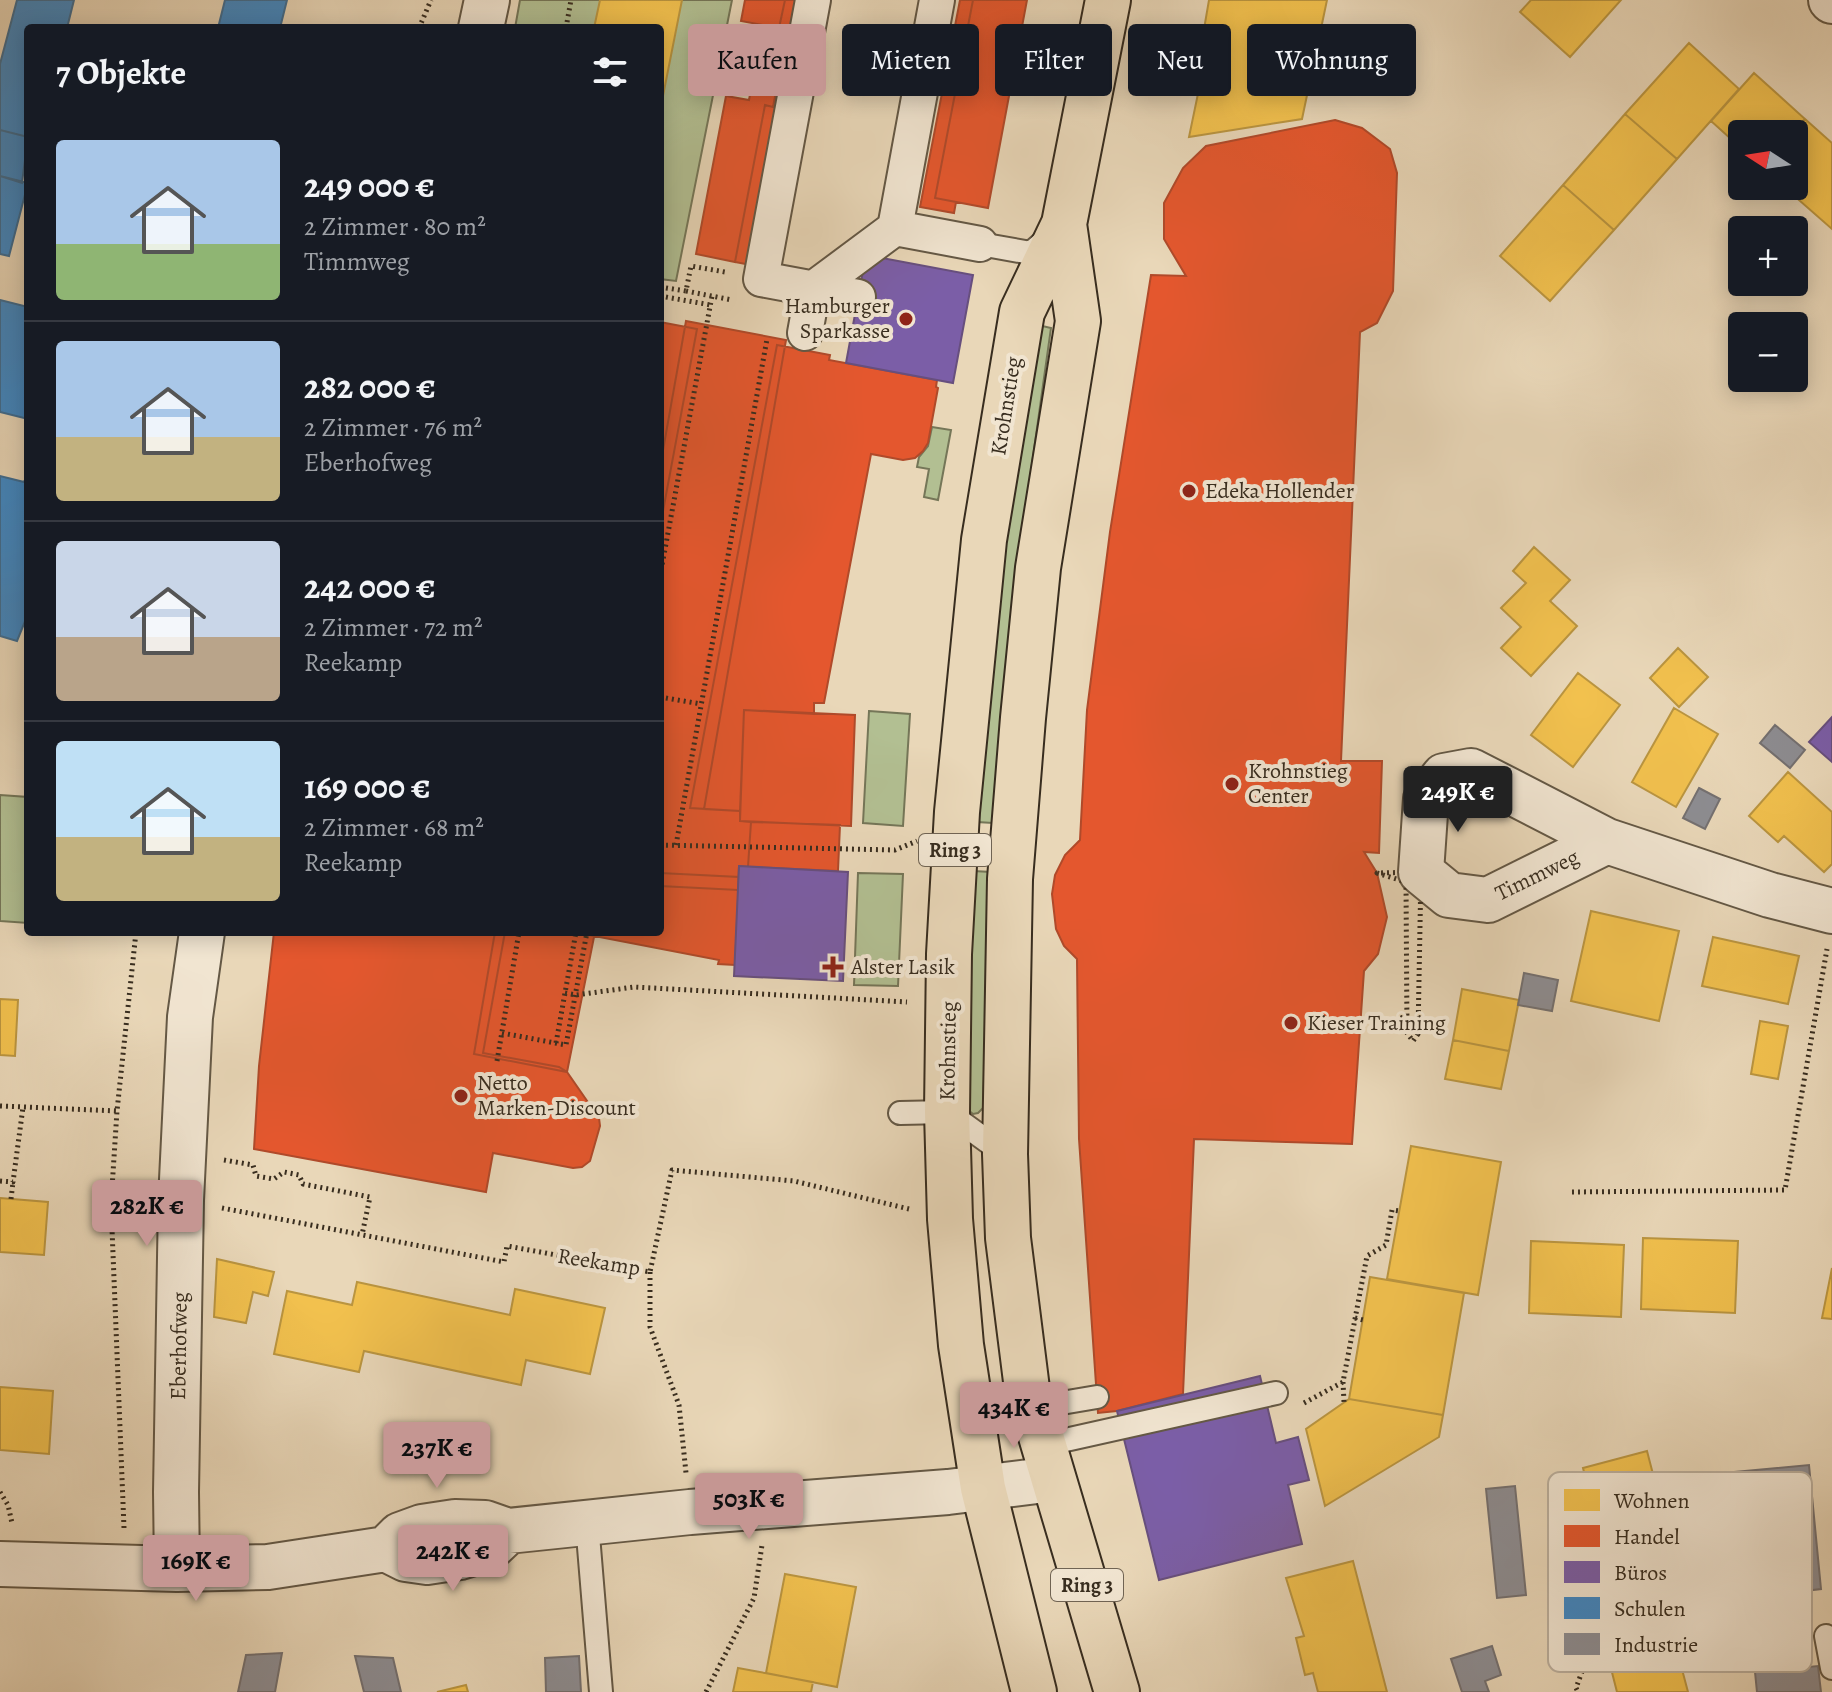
<!DOCTYPE html>
<html lang="de">
<meta charset="utf-8">
<style>
body{margin:0;font-family:Alegreya,serif;background:#20242c;color:#f1f3f6;height:100vh;display:flex;flex-direction:column;font-size:30px;white-space:nowrap}
*{box-sizing:border-box;margin:0}
p{font-size:26px;color:#9ea1a6}
.icon{flex:none;width:44px;height:44px;fill:none;stroke:currentColor;stroke-width:2;stroke-linecap:round;stroke-linejoin:round}
.map{position:relative;flex:1;overflow:hidden}
.sheet{position:absolute;left:24px;top:24px;width:640px;height:912px;display:flex;flex-direction:column;background:#171b24;border-radius:8px;box-shadow:0 4px 20px #0003}
.sheet>*{flex:none}
.top-card{position:absolute;left:688px;top:24px;width:760px;height:72px;display:flex;gap:16px}
.needle{width:52px;rotate:282deg}
.controls{position:absolute;left:1728px;top:120px;display:grid;gap:16px}
.controls a{display:grid;place-items:center;width:80px;height:80px;border-radius:8px;background:#171b24;box-shadow:0 4px 20px #0003;font-size:40px}
.price{position:absolute;translate:-50% -68px;padding:0 18px;border-radius:8px;background:#c59692;color:#111;font-size:26px;line-height:52px;filter:drop-shadow(0 2px 4px #0008)}
.price::after{content:'';position:absolute;left:50%;top:48px;width:24px;height:18px;margin-left:-12px;background:inherit;clip-path:polygon(0 0,100% 0,50% 100%)}
.price.on{background:#222;color:#fff}
ul{padding:0;list-style:none}
li{display:flex;align-items:center;gap:24px;height:200px;padding:0 32px}
li+li{border-top:2px solid #363941}
li span{display:grid;place-items:center;flex:none;width:224px;height:160px;border-radius:8px;color:#555}
li>.icon{margin-inline-start:auto}
span .icon{width:96px;height:96px;fill:#fffc;stroke-width:1}
li b{font-size:34px}
h2{display:flex;justify-content:space-between;align-items:center;height:96px;padding:0 32px;font-size:34px}
.tag{padding:0 28px;border-radius:8px;background:#171b24;box-shadow:0 4px 20px #0003;font-size:28px;line-height:72px}
.tag.on{background:#c59692;color:#111}
.map>svg:first-child{display:block}
.green{fill:#b2bf92;stroke:#757658;stroke-width:2}
.homes{fill:#f2c14e;stroke:#ba9540;stroke-width:2}
.shops{fill:#e4572e;stroke:#b04a2a;stroke-width:2}
.offices{fill:#7b5ea7;stroke:#674f7e;stroke-width:2}
.schools{fill:#3f88c5;stroke:#3d6d93;stroke-width:2}
.industry{fill:#8d8d92;stroke:#747070;stroke-width:2}
.lines{fill:none;stroke-linecap:round;stroke-linejoin:round}
.service-casing{stroke:#645845;stroke-width:26}
.pedestrian-casing{stroke:#645845;stroke-width:38}
.minor-casing{stroke:#645845;stroke-width:48}
.tertiary-casing{stroke:#645845;stroke-width:48}
.primary-casing{stroke:#382d1f;stroke-width:48}
.path{stroke:#382d1f;stroke-width:5;stroke-dasharray:2 4;stroke-linecap:butt}
.service{stroke:#f1e5d1;stroke-width:22}
.pedestrian{stroke:#f1e5d1;stroke-width:34}
.minor{stroke:#f1e5d1;stroke-width:44}
.tertiary{stroke:#f1e5d1;stroke-width:44}
.primary{stroke:#e9d7b8;stroke-width:44}
.poi-dot{fill:#8f2418;stroke:#f1e5d1;stroke-width:3}
.labels{text-anchor:middle;dominant-baseline:central;stroke-width:8;stroke-linejoin:round;paint-order:stroke}
.shield{fill:#f1e5d1;stroke:#706454;stroke-width:2}
.shield-label{font-size:20px;font-weight:bold;fill:#382d1f}
.poi-label{font-size:22px;fill:#382d1f;stroke:#f1e5d1;text-anchor:start}
.street-label{font-size:22px;fill:#382d1f;stroke:#f1e5d1}
.key{fill:#f1e5d1;stroke:#baae9c;stroke-width:2}
.key-label{font-size:22px;fill:#382d1f}
</style>
<div class="map">
<svg width="1832" height="1692" viewBox="0 0 1832 1692">
<rect width="100%" height="100%" fill="#e9d7b8"/>
<filter id="stains"><feTurbulence type="fractalNoise" baseFrequency=".0025" numOctaves="4"/><feColorMatrix values="0 0 0 0 .2 0 0 0 0 .09 0 0 0 0 .02 0 0 0 .5 -.17"/></filter>
<radialGradient id="worn" r=".72"><stop offset=".6" stop-color="#630" stop-opacity="0"/><stop offset="1" stop-color="#630" stop-opacity=".3"/></radialGradient>
<path class="green" d="M520 0H732L676 281 660 279V28H515Z
M1038 325 1051 328 1018 564 993 823 977 822 999 556Z
M932 427 951 430 938 500 924 497 929 469 917 467 919 457 928 446Z
M869 711 910 714 903 826 863 823Z
M0 795 28 797V923L0 921Z
M973 871 991 872 983 1108 978 1113 973 1114 967 1109Z
M858 873 903 874 898 986 854 985Z"/>
<path class="homes" d="M600 0H682L660 111V28H594Z
M1209 0H1327L1302 119 1189 137 1211 31 1204 29Z
M1531 0H1621L1570 57 1520 12Z
M1689 43 1739 89 1677 159 1625 114Z
M1754 73 1805 119 1792 134H1742V149L1711 121Z
M1625 114 1677 159 1614 230 1563 185Z
M1805 119 1832 143V229L1783 186H1794L1792 134Z
M1563 185 1614 230 1550 301 1500 256Z
M1534 547 1570 580 1550 601 1577 626 1531 676 1501 648 1521 627 1501 608 1526 583 1513 571Z
M1678 648 1708 677 1679 707 1650 678Z
M1578 673 1620 705 1573 767 1531 735Z
M1674 708 1718 734 1676 807 1632 782Z
M1788 772 1832 812V864L1824 872 1784 836 1778 842 1749 816Z
M1591 911 1679 931 1659 1021 1571 1001Z
M1713 937 1799 956 1788 1004 1702 986Z
M1462 989 1519 1000 1509 1051 1453 1040Z
M0 999 18 1000 15 1056 0 1055Z
M1760 1021 1788 1026 1778 1079 1751 1074Z
M1453 1040 1509 1051 1501 1089 1445 1079Z
M1411 1146 1501 1162 1478 1295 1387 1279Z
M0 1198 48 1202 44 1255 0 1252Z
M1643 1238 1738 1241 1735 1313 1641 1309Z
M1531 1241 1624 1245 1621 1317 1529 1313Z
M217 1259 274 1272 268 1296 253 1292 246 1323 214 1317Z
M1832 1268V1319L1822 1318Z
M1370 1277 1464 1293 1443 1415 1349 1399Z
M357 1282 510 1315 515 1289 605 1308 590 1374 526 1360 521 1385 364 1351 359 1372 274 1354 287 1291 352 1305Z
M0 1387 53 1391 49 1454 0 1450Z
M1349 1399 1443 1415 1439 1437 1325 1506 1306 1429Z
M1647 1451 1668 1532 1603 1549 1583 1468Z
M1353 1561 1387 1692H1318L1313 1673 1305 1675 1296 1638 1304 1636 1286 1578Z
M785 1574 856 1587 837 1687 766 1673Z
M1670 1624 1688 1692H1617L1604 1641Z
M738 1668 813 1682 811 1692H733Z
M466 1685 468 1692H437Z"/>
<path class="shops" d="M745 0H785L779 28 788 29 773 107 765 105 735 262 696 254 726 96 749 100 763 25 741 21Z
M785 0H801L751 265 735 262 765 105 773 107 788 29 779 28Z
M960 0H973L935 198 956 202 954 213 920 207Z
M973 0H1027L988 208 935 198Z
M1335 120 1362 128 1390 149 1397 173 1393 291 1377 323 1360 332 1341 761H1382L1379 853 1364 852 1377 873 1387 917 1378 954 1364 971 1352 1144 1194 1139 1183 1394 1117 1411 1098 1413 1079 1139 1077 959 1064 946 1056 929 1052 894 1055 875 1065 855 1080 840 1087 710 1110 532 1151 275 1186 276 1164 239V203L1183 168 1206 146Z
M686 321 786 340 704 809 740 811V821L751 822 748 867 739 866 738 890 660 886V467Z
M660 322 697 329 660 527Z
M777 345 830 355 829 360 937 380 936 387 938 388 928 443 923 451 915 458 903 460 871 454 824 703H814V714L744 710 740 811 690 808Z
M744 710 855 715 851 826 740 821Z
M751 822 840 825 838 871 748 867Z
M660 873 739 877 735 965 718 964 719 960 589 935 590 932H660Z
M274 932H505L483 1053 559 1067 567 1072 599 1118 600 1126 590 1161 582 1167 573 1168 493 1153 486 1192 254 1149 259 1066Z
M495 932H595L567 1072 474 1054Z"/>
<path class="offices" d="M866 255 973 275 953 383 846 363Z
M1832 717V762L1809 742Z
M739 866 848 872 843 981 734 976Z
M1260 1376 1276 1443 1298 1437 1309 1480 1288 1485 1302 1544 1159 1580 1117 1411Z"/>
<path class="schools" d="M17 0H74L67 28H28V137L0 130V64Z
M225 0H287L280 28H218Z
M0 130 28 137 22 183 0 176Z
M0 176 28 183 9 256 0 254Z
M0 300 28 307V419L0 412Z
M28 474V614L17 641 0 636V476L24 482Z"/>
<path class="industry" d="M1775 725 1805 750 1790 768 1760 743Z
M1699 788 1720 799 1705 829 1683 818Z
M1524 973 1558 980 1552 1011 1518 1005Z
M1809 1465 1821 1589 1779 1594 1787 1669 1818 1666 1821 1692H1757L1735 1472Z
M1515 1486 1526 1595 1497 1598 1486 1489Z
M1492 1646 1501 1675 1485 1681 1489 1692H1462L1451 1659Z
M282 1653 275 1692H238L246 1655Z
M355 1656 393 1658 401 1692H364Z
M579 1656 581 1692H546L545 1658Z"/>
<g class="lines">
<g class="service-casing">
<path id="service" d="M980 244 1031 253 1048 238
M900 1113 947 1112 1005 1154
M1032 1408 1097 1397
M1043 1445 1276 1393
M587 1523 601 1692
M1826 1636 1832 1668"/>
</g>
<g class="pedestrian-casing">
<path id="pedestrian" d="M813 0 761 279 858 297
M895 228 937 0
M805 333 813 289 895 228 980 244"/>
</g>
<g class="minor-casing">
<path id="minor" d="M481 28 487 0
M1607 841 1488 900 1449 895 1421 872 1426 799 1444 776 1471 771 1607 841 1770 895 1832 911
M386 1549 406 1559 427 1562 460 1557 490 1548 508 1531
M0 1564 177 1569 268 1567 386 1549 400 1535 422 1527 455 1522 485 1523 508 1531 690 1512 948 1492 1053 1479
M177 1569 176 1492 181 1200 190 1017 202 932"/>
</g>
<g class="tertiary-casing">
<path id="tertiary" d="M1831 0 1832 1"/>
</g>
<g class="primary-casing">
<path id="primary" d="M1064 224 1078 321 1038 568 1023 718 1010 879 1005 1154 1008 1238 1027 1389 1117 1692
M1034 1692 983 1488 961 1345 950 1219 947 1112 949 954 957 812 984 540 1022 312 1064 224 1108 0"/>
</g>
<path class="path" d="M419 28 431 0
M566 28 571 0
M660 287 686 291 691 266 725 272
M686 291 732 300
M660 296 711 305
M660 576 712 296
M660 697 701 704
M660 845 895 850 917 841
M676 845 767 339
M1421 872 1418 1034 1413 1041 1407 1033 1406 882 1377 873Z
M565 993 576 995 634 987 907 1002
M502 1033 566 1045 587 932
M556 1043 576 932
M497 1061 519 932
M0 1106 117 1111
M224 1160 253 1165 256 1176 274 1179 284 1172 299 1175 303 1184 370 1197 362 1235
M0 1181 13 1182 23 1107
M1572 1192 1785 1190 1827 949
M11 1199 13 1182
M222 1208 504 1262 507 1246 650 1272 672 1170 794 1181 909 1209
M650 1272V1327L679 1405 686 1473
M1355 1318 1363 1320
M1343 1382 1344 1402
M1304 1403 1343 1382 1367 1256 1386 1245 1392 1210 1399 1211
M0 1492 8 1505 12 1523
M1576 1502 1598 1628 1576 1688 1578 1692
M124 1528 111 1204 117 1111 136 932
M706 1692 754 1598 762 1545"/>
<use href="#service" class="service"/>
<use href="#pedestrian" class="pedestrian"/>
<use href="#minor" class="minor"/>
<use href="#tertiary" class="tertiary"/>
<use href="#primary" class="primary"/>
</g>
<g class="poi-dot">
<circle cx="906" cy="319" r="8"/>
<circle cx="1189" cy="491" r="8"/>
<circle cx="1232" cy="784" r="8"/>
<path d="M829 955h8v8h8v8h-8v8h-8v-8h-8v-8h8z"/>
<circle cx="1291" cy="1023" r="8"/>
<circle cx="461" cy="1096" r="8"/>
</g>
<g class="labels">
<g class="shield">
<rect x="919" y="834" width="72" height="32" rx="6"/>
<rect x="1051" y="1569" width="72" height="32" rx="6"/>
</g>
<g class="shield-label">
<text x="955" y="850">Ring 3</text>
<text x="1087" y="1585">Ring 3</text>
</g>
<g class="poi-label">
<text x="890" y="306" text-anchor="end">Hamburger<tspan x="890" dy="25">Sparkasse</tspan></text>
<text x="1205" y="491">Edeka Hollender</text>
<text x="1248" y="771">Krohnstieg<tspan x="1248" dy="25">Center</tspan></text>
<text x="851" y="967">Alster Lasik</text>
<text x="1307" y="1023">Kieser Training</text>
<text x="477" y="1083">Netto<tspan x="477" dy="25">Marken-Discount</tspan></text>
</g>
<g class="street-label">
<text transform="translate(1006 406) rotate(-81)">Krohnstieg</text>
<text transform="translate(1537 875) rotate(-26)">Timmweg</text>
<text transform="translate(948 1051) rotate(-89)">Krohnstieg</text>
<text transform="translate(599 1262) rotate(9)">Reekamp</text>
<text transform="translate(179 1346) rotate(-89)">Eberhofweg</text>
</g>
</g>
<rect x="1548" y="1472" width="264" height="200" rx="12" class="key"/>
<rect x="1564" y="1489" width="36" height="22" fill="#f2c14e"/>
<rect x="1564" y="1525" width="36" height="22" fill="#e4572e"/>
<rect x="1564" y="1561" width="36" height="22" fill="#7b5ea7"/>
<rect x="1564" y="1597" width="36" height="22" fill="#3f88c5"/>
<rect x="1564" y="1633" width="36" height="22" fill="#8d8d92"/>
<g class="key-label">
<text x="1614" y="1508">Wohnen</text>
<text x="1614" y="1544">Handel</text>
<text x="1614" y="1580">Büros</text>
<text x="1614" y="1616">Schulen</text>
<text x="1614" y="1652">Industrie</text>
</g>
<rect width="100%" height="100%" filter="url(#stains)"/>
<rect width="100%" height="100%" fill="url(#worn)"/>
</svg>
<div class="controls">
<a><svg class="needle" viewBox="-14 -14 28 28"><path d="M0-13l5 13h-10z" fill="#e53935"/><path d="M0 13l5-13h-10z" fill="#9ea1a6"/></svg></a>
<a>+</a>
<a>−</a>
</div>
<b class="price on" style="left:1458px;top:834px">249K €</b>
<b class="price" style="left:147px;top:1248px">282K €</b>
<b class="price" style="left:1014px;top:1450px">434K €</b>
<b class="price" style="left:437px;top:1490px">237K €</b>
<b class="price" style="left:749px;top:1541px">503K €</b>
<b class="price" style="left:453px;top:1593px">242K €</b>
<b class="price" style="left:196px;top:1603px">169K €</b>
<div class="top-card">
<a class="tag on">Kaufen</a>
<a class="tag">Mieten</a>
<a class="tag">Filter</a>
<a class="tag">Neu</a>
<a class="tag">Wohnung</a>
</div>
<section class="sheet">
<h2>7 Objekte<svg class="icon" aria-label="filters" viewBox="0 0 24 24"><path d="M4 7h16M4 17h16"/><circle cx="9" cy="7" r="2"/><circle cx="15" cy="17" r="2"/></svg></h2>
<ul>
<li><span style="background:linear-gradient(#a9c7e8 65%,#8fb573 0)"><svg class="icon" aria-label="home" viewBox="0 0 24 24"><path d="M3 11l9-7 9 7M6 9v11h12V9"/></svg></span><div><b>249 000 €</b><p>2 Zimmer · 80 m²</p><p>Timmweg</p></div></li>
<li><span style="background:linear-gradient(#a9c7e8 60%,#c2b280 0)"><svg class="icon" aria-label="home" viewBox="0 0 24 24"><path d="M3 11l9-7 9 7M6 9v11h12V9"/></svg></span><div><b>282 000 €</b><p>2 Zimmer · 76 m²</p><p>Eberhofweg</p></div></li>
<li><span style="background:linear-gradient(#c9d6e8 60%,#b9a48a 0)"><svg class="icon" aria-label="home" viewBox="0 0 24 24"><path d="M3 11l9-7 9 7M6 9v11h12V9"/></svg></span><div><b>242 000 €</b><p>2 Zimmer · 72 m²</p><p>Reekamp</p></div></li>
<li><span style="background:linear-gradient(#bfe0f5 60%,#c2b280 0)"><svg class="icon" aria-label="home" viewBox="0 0 24 24"><path d="M3 11l9-7 9 7M6 9v11h12V9"/></svg></span><div><b>169 000 €</b><p>2 Zimmer · 68 m²</p><p>Reekamp</p></div></li>
</ul>
</section>
</div>
